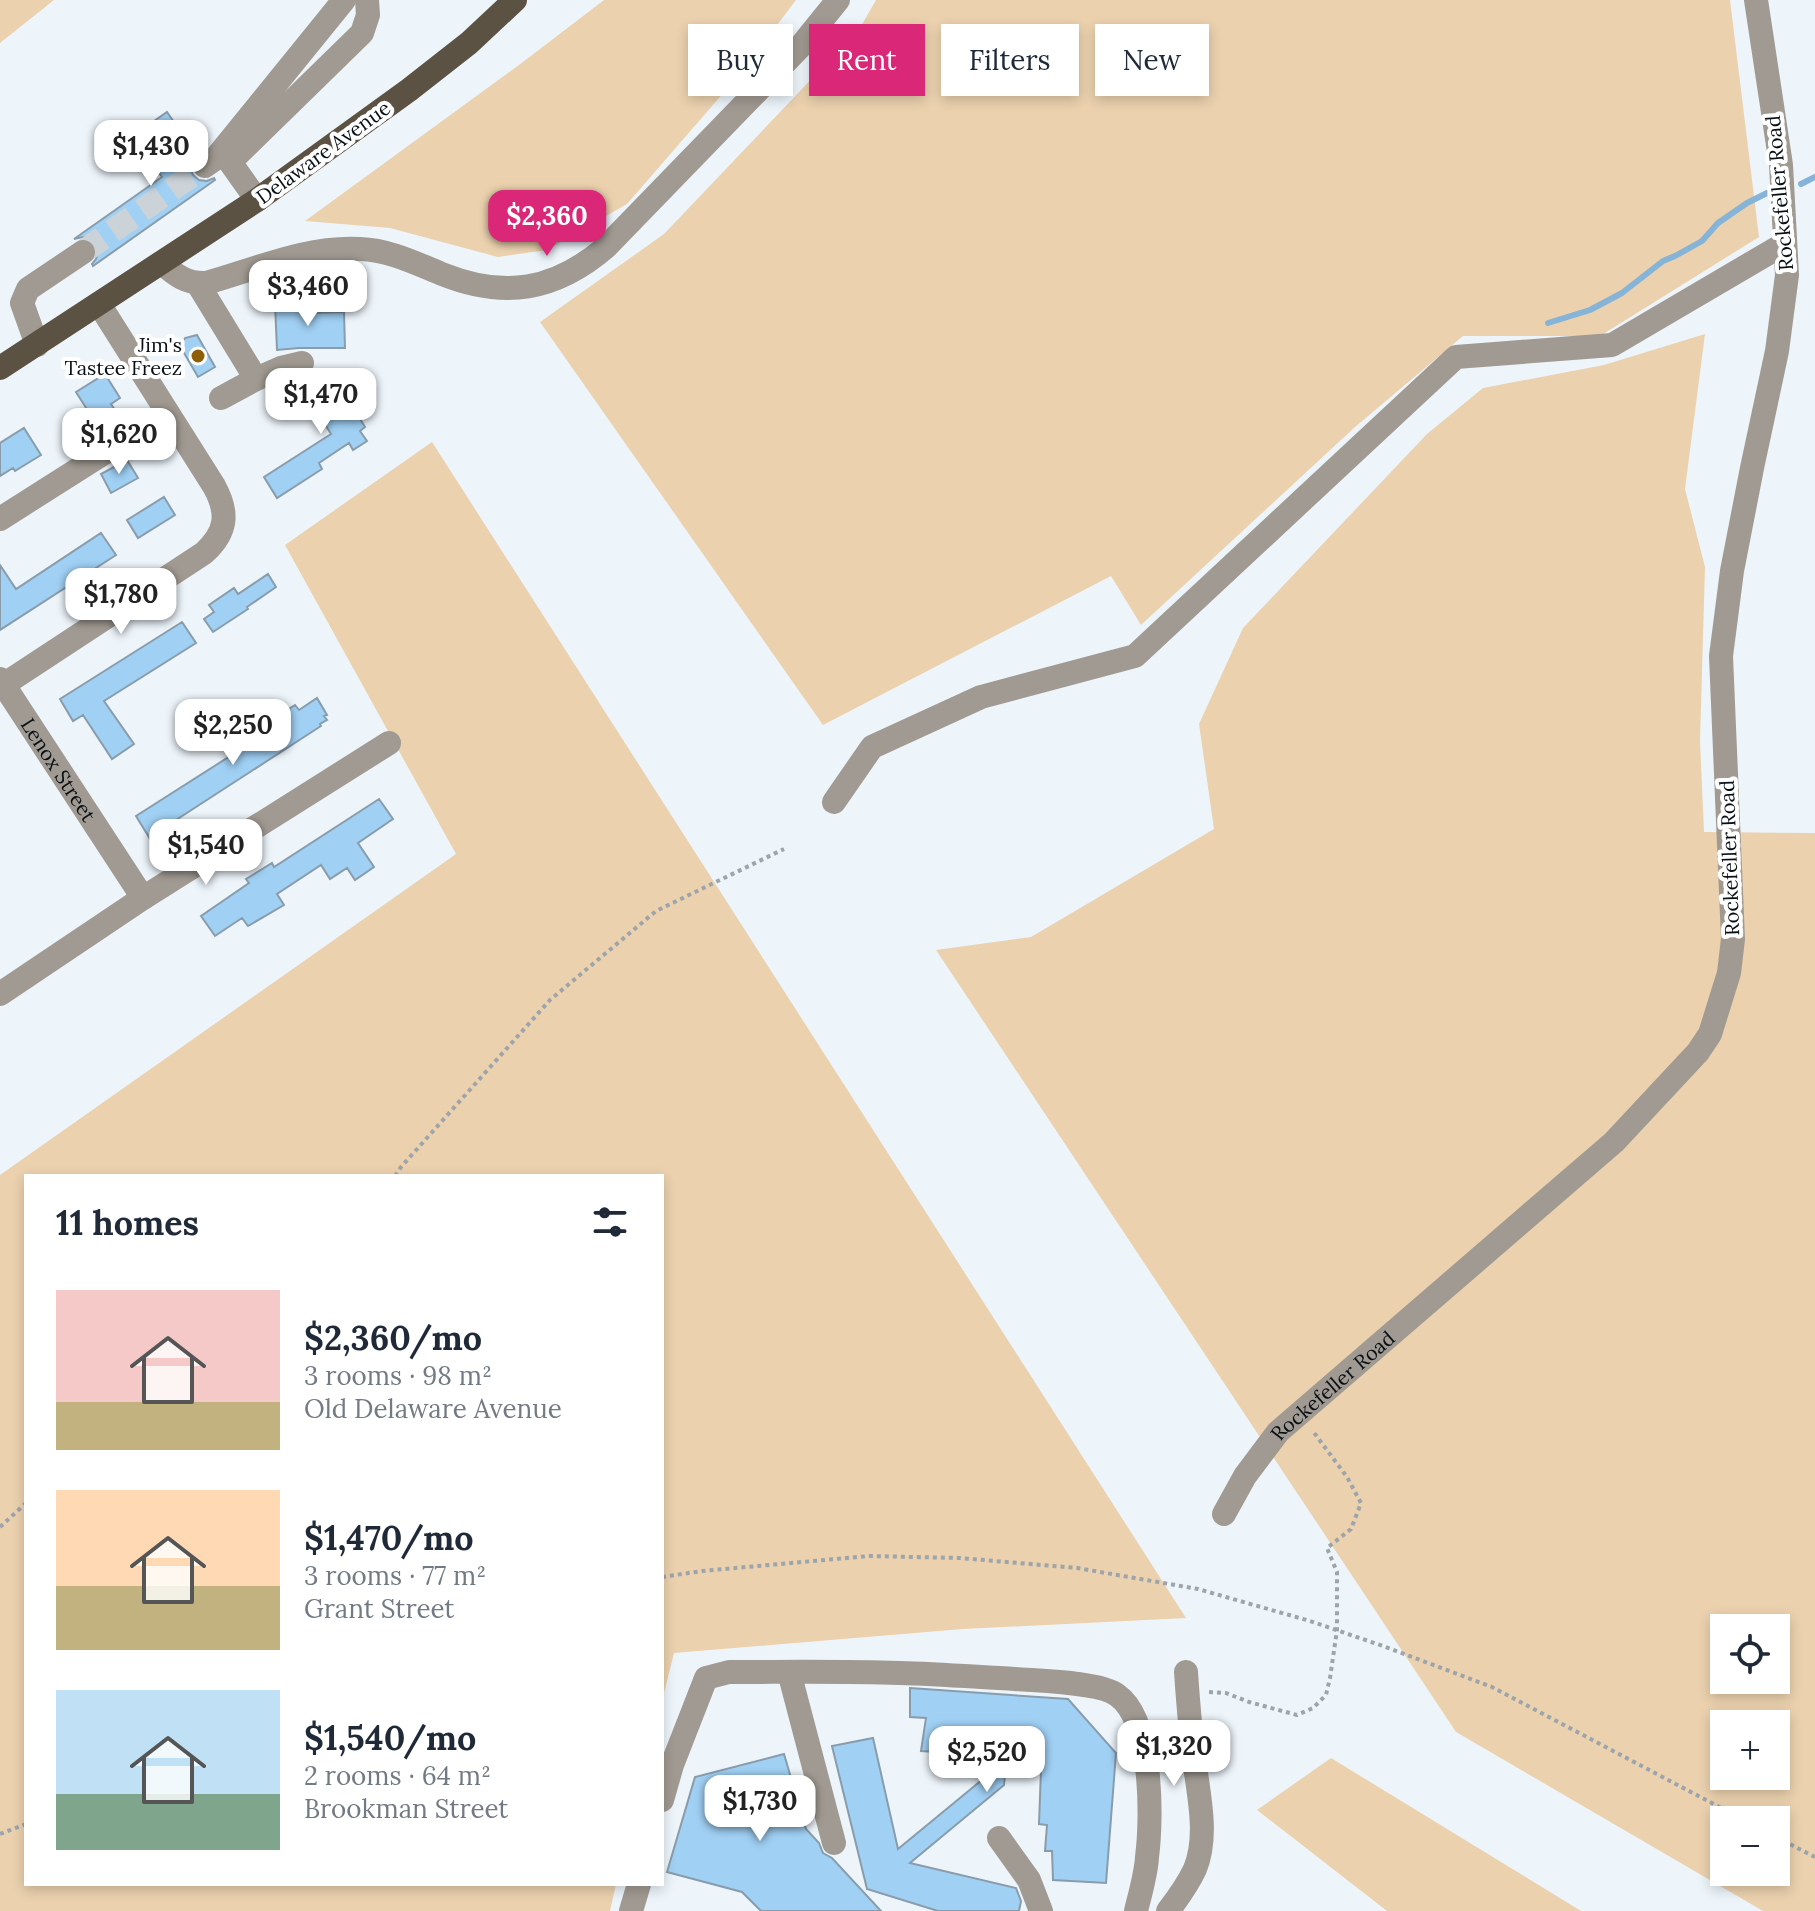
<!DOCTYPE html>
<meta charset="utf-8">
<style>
body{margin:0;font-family:Lora,serif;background:#f2f2f3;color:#1f2937;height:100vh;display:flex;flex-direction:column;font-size:30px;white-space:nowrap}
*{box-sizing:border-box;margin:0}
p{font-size:26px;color:#747a83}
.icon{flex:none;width:44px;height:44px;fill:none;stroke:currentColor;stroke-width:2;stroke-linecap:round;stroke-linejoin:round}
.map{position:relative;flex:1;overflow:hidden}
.side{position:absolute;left:24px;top:1174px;width:640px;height:712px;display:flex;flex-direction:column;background:#fff;border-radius:0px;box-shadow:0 4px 12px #0003}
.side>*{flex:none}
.guide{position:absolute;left:688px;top:24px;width:760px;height:72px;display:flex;gap:16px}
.tools{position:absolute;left:1710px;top:1614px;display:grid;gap:16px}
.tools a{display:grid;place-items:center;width:80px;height:80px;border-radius:0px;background:#fff;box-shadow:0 4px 12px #0003;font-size:40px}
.price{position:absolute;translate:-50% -68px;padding:0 18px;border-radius:16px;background:#fff;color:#222;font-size:26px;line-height:52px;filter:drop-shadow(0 2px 4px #0008)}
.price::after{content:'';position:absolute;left:50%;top:48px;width:24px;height:18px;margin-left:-12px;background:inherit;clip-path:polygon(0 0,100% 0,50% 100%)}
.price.current{background:#db2777;color:#fff}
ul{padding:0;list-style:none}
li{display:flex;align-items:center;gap:24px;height:200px;padding:0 32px}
li span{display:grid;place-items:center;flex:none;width:224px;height:160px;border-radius:0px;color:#555}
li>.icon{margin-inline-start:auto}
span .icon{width:96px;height:96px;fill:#fffc;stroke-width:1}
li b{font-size:34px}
h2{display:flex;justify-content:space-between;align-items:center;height:96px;padding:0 32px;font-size:34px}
.tag{padding:0 28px;border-radius:0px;background:#fff;box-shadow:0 4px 12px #0003;font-size:28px;line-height:72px}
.tag.current{background:#db2777;color:#fff}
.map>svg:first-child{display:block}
.green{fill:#ebd1ae;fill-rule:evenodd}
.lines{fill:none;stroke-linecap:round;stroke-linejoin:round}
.stream{stroke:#86b4d8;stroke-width:6}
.building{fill:#a0d0f4;stroke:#899cab;stroke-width:2}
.minor-tunnel{stroke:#cbd3d8;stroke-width:24;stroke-dasharray:24 12;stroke-linecap:butt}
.path{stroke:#9da4aa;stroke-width:4;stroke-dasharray:4 4;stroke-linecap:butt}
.minor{stroke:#a09a92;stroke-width:24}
.major{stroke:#5c5244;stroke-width:24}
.poi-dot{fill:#8e5f07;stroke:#fff;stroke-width:3}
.labels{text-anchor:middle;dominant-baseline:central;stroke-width:8;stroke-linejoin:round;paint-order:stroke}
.street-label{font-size:20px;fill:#091015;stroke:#fff}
.poi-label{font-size:20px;fill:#091015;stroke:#fff;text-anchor:end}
</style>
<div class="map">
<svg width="1815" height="1911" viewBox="0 0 1815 1911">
<rect width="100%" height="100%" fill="#edf5fb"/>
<path class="green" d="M0 0H54L0 43Z
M604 0H796L739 75 627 204 547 250 498 257 390 228 305 221 523 62Z
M876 0H1730L1759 237 1600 336H1463L1355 427 1141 625 1111 576 823 725 540 322 664 234 860 28Z
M1705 334 1685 489 1705 567 1700 741 1704 832 1815 833V1911H1763L1456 1732 936 950 1031 937 1214 829 1199 724 1243 628 1427 434 1483 388 1604 365ZM1724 1628H1776V1680H1724ZM1724 1724H1776V1776H1724ZM1724 1820H1776V1872H1724Z
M432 442 1186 1618 963 1629 674 1653 662 1701V1176H26V1884H616L610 1911H0V1175L456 854 285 545Z
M1331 1758 1581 1911H1387L1257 1810Z"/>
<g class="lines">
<path class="stream" d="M1801 184 1815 177
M1548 323 1590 310 1622 293 1663 261 1675 256 1702 241 1718 223 1747 203 1771 191"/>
</g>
<path class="building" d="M167 112 196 154 192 159 190 167 193 175 199 180 207 181 214 178 215 180 93 266 92 264 96 259 98 252 95 243 90 239 83 237 74 239 162 177 133 136Z
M309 303V313L344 312 345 348H299L277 350 275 304Z
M197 335 215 367 198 377 180 346 185 338Z
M332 373 365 427 360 431 367 441 353 450 349 443 319 463 322 469 277 498 264 477 331 434 304 391Z
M105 374 120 398 111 404 115 410 95 422 76 392Z
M24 428 41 455 15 471 13 468 0 476V443Z
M127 460 138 478 111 493 101 474Z
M164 497 175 515 138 538 127 520Z
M101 533 116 555 0 630V565L16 589Z
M268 574 276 587 247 607 248 609 213 632 204 619 214 612 209 605 234 588 238 594Z
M182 622 196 643 104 701 134 744 112 759 83 715 73 721 60 699Z
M317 698 327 715 324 716 327 720 320 724 321 726 176 820 179 825 152 842 136 816 260 737 255 730 295 705 299 710Z
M379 799 393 819 358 843 374 867 355 880 347 868 330 879 321 865 277 894 284 905 248 926 242 918 215 936 201 916 249 883 246 879 272 863 274 867Z
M910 1688 1068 1699 1116 1753 1106 1883 1053 1880 1052 1851H1045L1047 1825 1039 1824 1041 1769 1006 1765 1004 1785 910 1863 1016 1888 1021 1901 1019 1911H938L867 1889 832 1746 873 1738 898 1849 1000 1765H952L954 1753 921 1751 926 1718 910 1717Z
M784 1754 806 1829 819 1843 823 1853 832 1858 881 1911H761L742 1892 667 1872 695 1777Z"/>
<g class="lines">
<path class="minor-tunnel" d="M83 252 205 166"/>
<path class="path" d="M395 1176 401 1167 550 1000 656 911 784 849
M0 1527 26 1503
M662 1577 702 1571 869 1556 960 1558 1077 1568 1198 1589 1310 1621 1383 1646 1492 1687 1744 1820
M1209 1692 1226 1693 1249 1702 1297 1715 1313 1708 1326 1695 1330 1678 1337 1630V1572L1327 1548 1351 1529 1361 1503 1347 1477 1312 1430
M0 1834 26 1824
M1776 1837 1815 1857"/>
<g class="minor">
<path d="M205 166 215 159 344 0"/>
<path d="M257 200 230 162 362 33 368 15 367 0"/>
<path d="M162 263C175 275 187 284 206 283 257 269 306 246 360 249 389 250 415 263 442 274 504 299 555 291 606 247L800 47 838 0"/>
<path d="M198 284 256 379 281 368 302 363"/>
<path d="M37 345 22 303 28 289 83 252"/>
<path d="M221 398 256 379"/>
<path d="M0 519 167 413"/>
<path id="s1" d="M0 679 143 898"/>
<path d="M0 687 204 553C227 532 229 513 214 486L99 304"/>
<path d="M834 802 872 747 981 697 1135 656 1456 357 1612 345 1784 244"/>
<path d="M0 994 143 898 389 743"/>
<path id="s2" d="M1224 1514 1245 1476 1278 1432 1614 1142 1698 1052 1710 1034 1729 973 1733 939 1721 656 1732 571 1752 468 1777 351 1787 275 1781 165 1756 0"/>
<path d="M789 1672 834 1843"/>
<path d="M662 1800 672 1765 706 1678 729 1672C786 1672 843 1671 900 1673 938 1674 977 1677 1015 1679 1038 1681 1100 1682 1117 1695 1153 1720 1152 1818 1147 1857 1146 1875 1140 1894 1136 1911"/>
<path d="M999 1838 1029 1880 1041 1911"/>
<path d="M631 1911 639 1884"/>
<path d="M1168 1911C1178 1898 1188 1884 1195 1869 1209 1835 1198 1793 1194 1758 1190 1729 1188 1701 1186 1672"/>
</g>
<path class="major" d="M0 368 257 200 409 90 469 43 515 0"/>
</g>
<circle class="poi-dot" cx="198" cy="356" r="8"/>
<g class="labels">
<g class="street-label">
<text transform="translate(323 152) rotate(-36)">Delaware Avenue</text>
<text transform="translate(1779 193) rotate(-95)">Rockefeller Road</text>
<text stroke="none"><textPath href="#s1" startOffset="108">Lenox Street</textPath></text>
<text transform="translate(1729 858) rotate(-92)">Rockefeller Road</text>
<text stroke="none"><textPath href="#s2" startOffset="170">Rockefeller Road</textPath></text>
</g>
<g class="poi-label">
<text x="182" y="344">Jim's<tspan x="182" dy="23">Tastee Freez</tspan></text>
</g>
</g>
</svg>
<div class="tools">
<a><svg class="icon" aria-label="locate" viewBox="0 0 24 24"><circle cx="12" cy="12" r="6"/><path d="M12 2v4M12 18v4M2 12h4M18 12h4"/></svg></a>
<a>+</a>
<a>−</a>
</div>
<b class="price" style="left:151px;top:188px">$1,430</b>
<b class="price current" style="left:547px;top:258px">$2,360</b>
<b class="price" style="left:308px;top:328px">$3,460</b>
<b class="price" style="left:321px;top:436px">$1,470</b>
<b class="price" style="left:119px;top:476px">$1,620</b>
<b class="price" style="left:121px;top:636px">$1,780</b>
<b class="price" style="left:233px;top:767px">$2,250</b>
<b class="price" style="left:206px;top:887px">$1,540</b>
<b class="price" style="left:1174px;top:1788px">$1,320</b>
<b class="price" style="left:987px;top:1794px">$2,520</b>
<b class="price" style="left:760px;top:1843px">$1,730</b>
<div class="guide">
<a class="tag">Buy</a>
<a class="tag current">Rent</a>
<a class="tag">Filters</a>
<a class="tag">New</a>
</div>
<section class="side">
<h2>11 homes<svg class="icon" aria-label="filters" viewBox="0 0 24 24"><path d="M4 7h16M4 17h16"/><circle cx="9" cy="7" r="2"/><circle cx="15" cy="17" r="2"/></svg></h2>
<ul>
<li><span style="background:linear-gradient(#f6c9c9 70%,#c2b280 0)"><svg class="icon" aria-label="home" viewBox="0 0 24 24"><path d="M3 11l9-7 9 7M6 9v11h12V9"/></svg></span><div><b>$2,360/mo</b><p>3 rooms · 98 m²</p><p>Old Delaware Avenue</p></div></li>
<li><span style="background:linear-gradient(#ffd9b3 60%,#c2b280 0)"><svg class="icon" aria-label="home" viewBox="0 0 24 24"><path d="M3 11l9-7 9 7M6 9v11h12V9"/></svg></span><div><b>$1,470/mo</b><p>3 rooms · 77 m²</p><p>Grant Street</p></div></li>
<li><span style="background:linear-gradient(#bfe0f5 65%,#7fa58c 0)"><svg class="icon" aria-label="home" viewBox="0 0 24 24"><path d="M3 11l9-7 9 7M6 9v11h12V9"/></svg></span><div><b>$1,540/mo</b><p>2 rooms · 64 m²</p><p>Brookman Street</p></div></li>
</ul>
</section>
</div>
